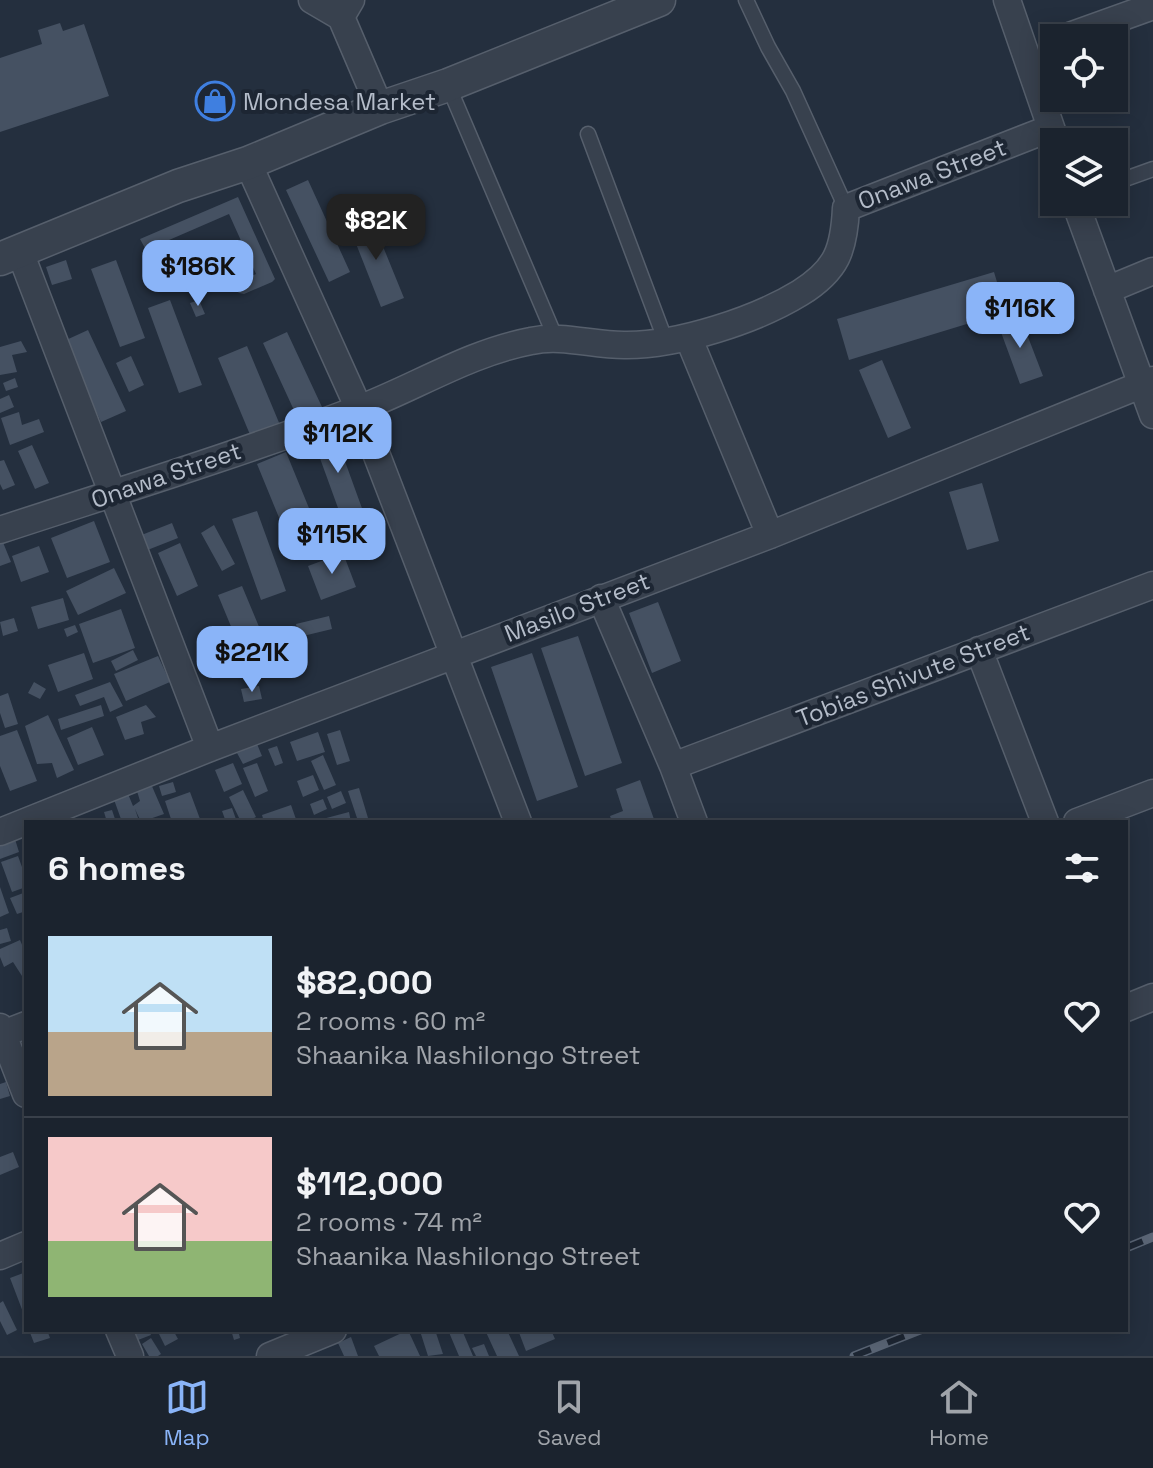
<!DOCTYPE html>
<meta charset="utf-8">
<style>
body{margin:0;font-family:"Space Grotesk",sans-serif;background:#282f3a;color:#f1f3f6;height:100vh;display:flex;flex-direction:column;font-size:30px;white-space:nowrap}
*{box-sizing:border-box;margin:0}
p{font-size:26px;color:#a0a4aa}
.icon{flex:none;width:44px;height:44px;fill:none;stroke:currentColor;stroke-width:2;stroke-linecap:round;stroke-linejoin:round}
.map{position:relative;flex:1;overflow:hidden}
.sheet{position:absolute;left:24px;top:820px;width:1104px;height:512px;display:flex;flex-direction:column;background:#1b232e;border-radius:0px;box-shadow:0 4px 20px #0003,0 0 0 2px #39404a}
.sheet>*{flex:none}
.buttons{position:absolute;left:1040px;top:24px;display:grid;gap:16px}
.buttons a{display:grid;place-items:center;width:88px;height:88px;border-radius:0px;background:#1b232e;box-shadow:0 4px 20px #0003,0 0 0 2px #39404a;font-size:40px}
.price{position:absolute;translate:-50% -68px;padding:0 18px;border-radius:16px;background:#8ab4f8;color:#111;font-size:26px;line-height:52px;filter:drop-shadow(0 2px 4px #0008)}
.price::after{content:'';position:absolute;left:50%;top:48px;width:24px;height:18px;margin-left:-12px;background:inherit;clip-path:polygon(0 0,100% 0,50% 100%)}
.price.current{background:#222;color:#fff}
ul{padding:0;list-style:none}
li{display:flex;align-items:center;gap:24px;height:200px;padding:0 24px}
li+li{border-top:2px solid #39404a}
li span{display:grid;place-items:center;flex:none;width:224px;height:160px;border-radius:0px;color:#555}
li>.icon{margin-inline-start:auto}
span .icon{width:96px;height:96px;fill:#fffc;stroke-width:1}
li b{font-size:34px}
h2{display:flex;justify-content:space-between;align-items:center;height:96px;padding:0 24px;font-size:34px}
.menu{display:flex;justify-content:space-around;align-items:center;height:112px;border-top:2px solid #39404a;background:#1b232e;font-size:22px;color:#a0a4aa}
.menu a{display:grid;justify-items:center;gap:4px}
.menu .current{color:#8ab4f8}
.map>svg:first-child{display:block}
.building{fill:#455162}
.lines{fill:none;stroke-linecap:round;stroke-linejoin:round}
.service-casing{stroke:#565f6c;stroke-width:17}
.minor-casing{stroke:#565f6c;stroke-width:29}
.tertiary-casing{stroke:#565f6c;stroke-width:35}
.service{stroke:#38414e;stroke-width:14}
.minor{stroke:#38414e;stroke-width:26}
.tertiary{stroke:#38414e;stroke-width:32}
.rail-casing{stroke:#5a6575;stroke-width:9}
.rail{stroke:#1d2633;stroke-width:6;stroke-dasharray:18;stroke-linecap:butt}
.labels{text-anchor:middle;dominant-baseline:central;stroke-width:8;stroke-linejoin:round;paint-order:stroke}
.poi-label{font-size:24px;fill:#b4bcc9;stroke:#1d2633;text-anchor:start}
.street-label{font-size:24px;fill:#b4bcc9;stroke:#1d2633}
</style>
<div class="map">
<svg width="1153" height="1356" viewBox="0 0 1153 1356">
<rect width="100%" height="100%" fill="#242f3e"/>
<path class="building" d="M60 23 63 31 84 24 109 96 0 132V58L42 44 38 30Z
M308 180 350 272 329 282 286 190Z
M238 197 275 279 272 282 244 294 239 293 199 254 154 268 150 257 203 240 240 281 256 274 229 214 146 250 140 239Z
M371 217 404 298 381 307 349 226Z
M66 260 72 279 52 285 46 267Z
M116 260 145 338 120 347 91 269Z
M994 272 1006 312 849 360 837 319Z
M170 300 202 385 179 393 148 308Z
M199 300 205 314 196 317 190 303Z
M1020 316 1043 376 1020 384 998 324Z
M88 330 126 411 101 422 64 341Z
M287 332 322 407 298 419 263 343Z
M21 341 27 352 12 355 17 372 0 375V347Z
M247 346 280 425 251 437 218 358Z
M131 356 144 385 129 392 116 363Z
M882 360 911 428 888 438 859 370Z
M15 378 18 387 6 391 3 383Z
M9 395 14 407 0 413V399Z
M19 412 22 425 39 419 44 432 10 445 1 418Z
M334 431 363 511 342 519 313 439Z
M32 445 49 483 35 489 18 451Z
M286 452 318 530 289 542 257 464Z
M4 460 15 485 3 490 0 484V461Z
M982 483 999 541 967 550 949 492Z
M257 511 286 591 261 600 232 519Z
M94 521 110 562 67 578 51 538Z
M172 523 178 538 145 551 139 536Z
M214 525 235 564 222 571 201 533Z
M0 535 11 562 0 566Z
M180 543 198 586 177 596 158 553Z
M39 546 49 572 21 582 12 556Z
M343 553 356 587 321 600 308 566Z
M114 568 126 593 78 615 66 591Z
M242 586 273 660 249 670 218 595Z
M63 598 69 620 38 629 31 607Z
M658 602 681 661 652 673 629 613Z
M121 609 135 648 93 663 79 624Z
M329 616 332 629 299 637 296 624Z
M14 618 18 631 3 636 0 622Z
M75 625 78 632 67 637 64 629Z
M578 636 622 763 585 776 541 648Z
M133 650 138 660 116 671 111 661Z
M84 653 93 679 58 692 48 665Z
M532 653 578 787 537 801 491 667Z
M158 656 170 682 126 701 114 674Z
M34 682 46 689 40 699 28 693Z
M110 682 123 706 110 712 104 697 80 706 75 695Z
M259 686 262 699 244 702 241 689Z
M8 693 18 724 5 728 0 713V696Z
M101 705 104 716 61 730 58 719Z
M146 705 156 717 141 722 144 734 125 740 116 717Z
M48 715 74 770 57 778 52 763 37 764 25 726Z
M92 727 104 755 78 765 67 738Z
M17 730 37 781 10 791 0 766V736Z
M340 730 350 761 337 765 327 734Z
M318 732 325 752 297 761 290 742Z
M257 744 262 756 243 764 237 753Z
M277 746 283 763 275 766 268 749Z
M323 755 336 785 324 790 311 761Z
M233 763 242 784 224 792 215 770Z
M257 763 268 791 255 797 243 768Z
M313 775 319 790 303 797 297 781Z
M640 780 655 822H612L610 816 623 811 616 789Z
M173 782 176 792 162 796 159 786Z
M151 784 164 814 141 822 135 809 139 821 122 822 112 794 126 789 133 806 140 801 137 791Z
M359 788 368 818 358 821 348 791Z
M243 790 256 817 246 822H241L229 797Z
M341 791 346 803 332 809 327 797Z
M190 792 200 819 191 822H172L165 801Z
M323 799 327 809 314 815 310 804Z
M291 805 297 822H264L262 815Z
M232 808 237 822H226L222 811Z
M112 810 116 822H107L104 812Z
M349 812 351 822H315V821Z
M14 836 19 852 0 859V841Z
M18 856 26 878V887L12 892 1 862Z
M0 887 9 913 0 917Z
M26 892V911L17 914 10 898Z
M7 928 11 941 0 944V930Z
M20 940 26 954V973L22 976 13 962 4 967 0 957V949Z
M6 1082 10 1096 0 1099V1084Z
M13 1152 19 1167 0 1175V1157Z
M26 1272V1320L10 1278Z
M3 1301 17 1330 7 1335 0 1321V1303Z
M29 1330H47L50 1338 34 1343Z
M134 1330H149L151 1335 138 1340Z
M157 1330H173L178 1339 165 1346Z
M231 1330H238L240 1338 234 1340Z
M408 1330 420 1356H379L374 1346Z
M435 1330 443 1354 428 1356 420 1331Z
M448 1330H462L473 1356H459Z
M485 1330H507L519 1356H497Z
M518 1330H551L555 1339 526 1351Z
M351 1337 358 1356H344L338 1343Z
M151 1338 161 1354 158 1356H149L142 1344Z
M484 1344 489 1356H476L472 1348Z"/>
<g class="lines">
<g class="service-casing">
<path id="service" d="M746 0 768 47 793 91 846 208
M448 85 556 339
M588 134 666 342
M1114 183 1153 169"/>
</g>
<g class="minor-casing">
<path id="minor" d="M312 0 341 17
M351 0 341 17 380 108
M1007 0 1056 142
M1064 38 1153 6
M248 163 359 409 518 822
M1075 202 1153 415
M20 252 210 748
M1107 290 1153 271
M689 339 770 535
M0 530C119 491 239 454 356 410 415 388 468 353 531 341 563 334 595 346 627 345 679 345 756 320 800 293 837 270 844 250 846 208L1051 128
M601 598 673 766 694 822
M979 650 1045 822
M673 766 1153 585
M1077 822 1153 793
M0 832 210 748 770 535 1153 380
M1126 1008 1153 997
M0 1027 26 1094
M3 1034 26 1025
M0 1256 26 1245
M119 1330 130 1356
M270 1356 333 1330"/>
</g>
<g class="tertiary-casing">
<path id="tertiary" d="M0 259 178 186 248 163 380 108 448 85 659 0"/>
</g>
<use href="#service" class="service"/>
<use href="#minor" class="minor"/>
<use href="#tertiary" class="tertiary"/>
<g class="rail-casing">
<path id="rail" d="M1126 1248 1153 1237
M854 1356 920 1330"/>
</g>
<use href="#rail" class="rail"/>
</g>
<defs>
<g id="shop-ring" transform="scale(2)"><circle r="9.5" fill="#1d2633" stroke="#3f7fe0" stroke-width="1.5"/><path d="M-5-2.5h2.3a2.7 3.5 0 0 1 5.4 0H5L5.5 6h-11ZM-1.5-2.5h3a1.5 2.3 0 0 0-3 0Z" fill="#3f7fe0"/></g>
</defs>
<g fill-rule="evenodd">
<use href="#shop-ring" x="215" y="101"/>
</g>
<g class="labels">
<g class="poi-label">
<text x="243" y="101">Mondesa Market</text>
</g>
<g class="street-label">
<text transform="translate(932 174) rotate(-21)">Onawa Street</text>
<text transform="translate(166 475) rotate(-19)">Onawa Street</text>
<text transform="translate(577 607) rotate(-21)">Masilo Street</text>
<text transform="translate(913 675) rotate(-21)">Tobias Shivute Street</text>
</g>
</g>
</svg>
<div class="buttons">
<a><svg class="icon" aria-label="locate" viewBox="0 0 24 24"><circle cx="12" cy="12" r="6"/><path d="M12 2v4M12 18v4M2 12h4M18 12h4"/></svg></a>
<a><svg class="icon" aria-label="layers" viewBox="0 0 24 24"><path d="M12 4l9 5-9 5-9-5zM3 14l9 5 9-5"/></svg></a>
</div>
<b class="price current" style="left:376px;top:262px">$82K</b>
<b class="price" style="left:198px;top:308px">$186K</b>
<b class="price" style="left:1020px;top:350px">$116K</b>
<b class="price" style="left:338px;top:475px">$112K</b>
<b class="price" style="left:332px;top:576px">$115K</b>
<b class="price" style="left:252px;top:694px">$221K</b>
<section class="sheet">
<h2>6 homes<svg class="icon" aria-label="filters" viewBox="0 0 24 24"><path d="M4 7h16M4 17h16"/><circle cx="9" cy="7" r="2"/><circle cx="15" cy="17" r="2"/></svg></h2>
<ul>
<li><span style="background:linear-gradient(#bfe0f5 60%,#b9a48a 0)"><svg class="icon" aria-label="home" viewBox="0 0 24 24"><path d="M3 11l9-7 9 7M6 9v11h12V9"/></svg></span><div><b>$82,000</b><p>2 rooms · 60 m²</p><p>Shaanika Nashilongo Street</p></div><svg class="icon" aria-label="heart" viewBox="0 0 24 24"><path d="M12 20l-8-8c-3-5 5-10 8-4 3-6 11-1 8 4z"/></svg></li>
<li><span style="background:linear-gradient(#f6c9c9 65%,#8fb573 0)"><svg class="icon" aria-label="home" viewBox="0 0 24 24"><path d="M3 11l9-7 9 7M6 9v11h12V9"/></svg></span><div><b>$112,000</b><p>2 rooms · 74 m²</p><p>Shaanika Nashilongo Street</p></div><svg class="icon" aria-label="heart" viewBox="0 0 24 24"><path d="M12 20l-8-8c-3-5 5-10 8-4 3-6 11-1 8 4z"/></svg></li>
</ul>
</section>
</div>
<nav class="menu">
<a class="current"><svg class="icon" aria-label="map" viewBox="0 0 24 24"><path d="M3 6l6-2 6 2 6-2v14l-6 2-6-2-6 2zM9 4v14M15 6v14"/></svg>Map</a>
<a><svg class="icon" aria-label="saved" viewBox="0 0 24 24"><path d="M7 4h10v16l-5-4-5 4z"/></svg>Saved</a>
<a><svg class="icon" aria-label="home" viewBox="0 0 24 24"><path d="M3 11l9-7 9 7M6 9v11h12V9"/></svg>Home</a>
</nav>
